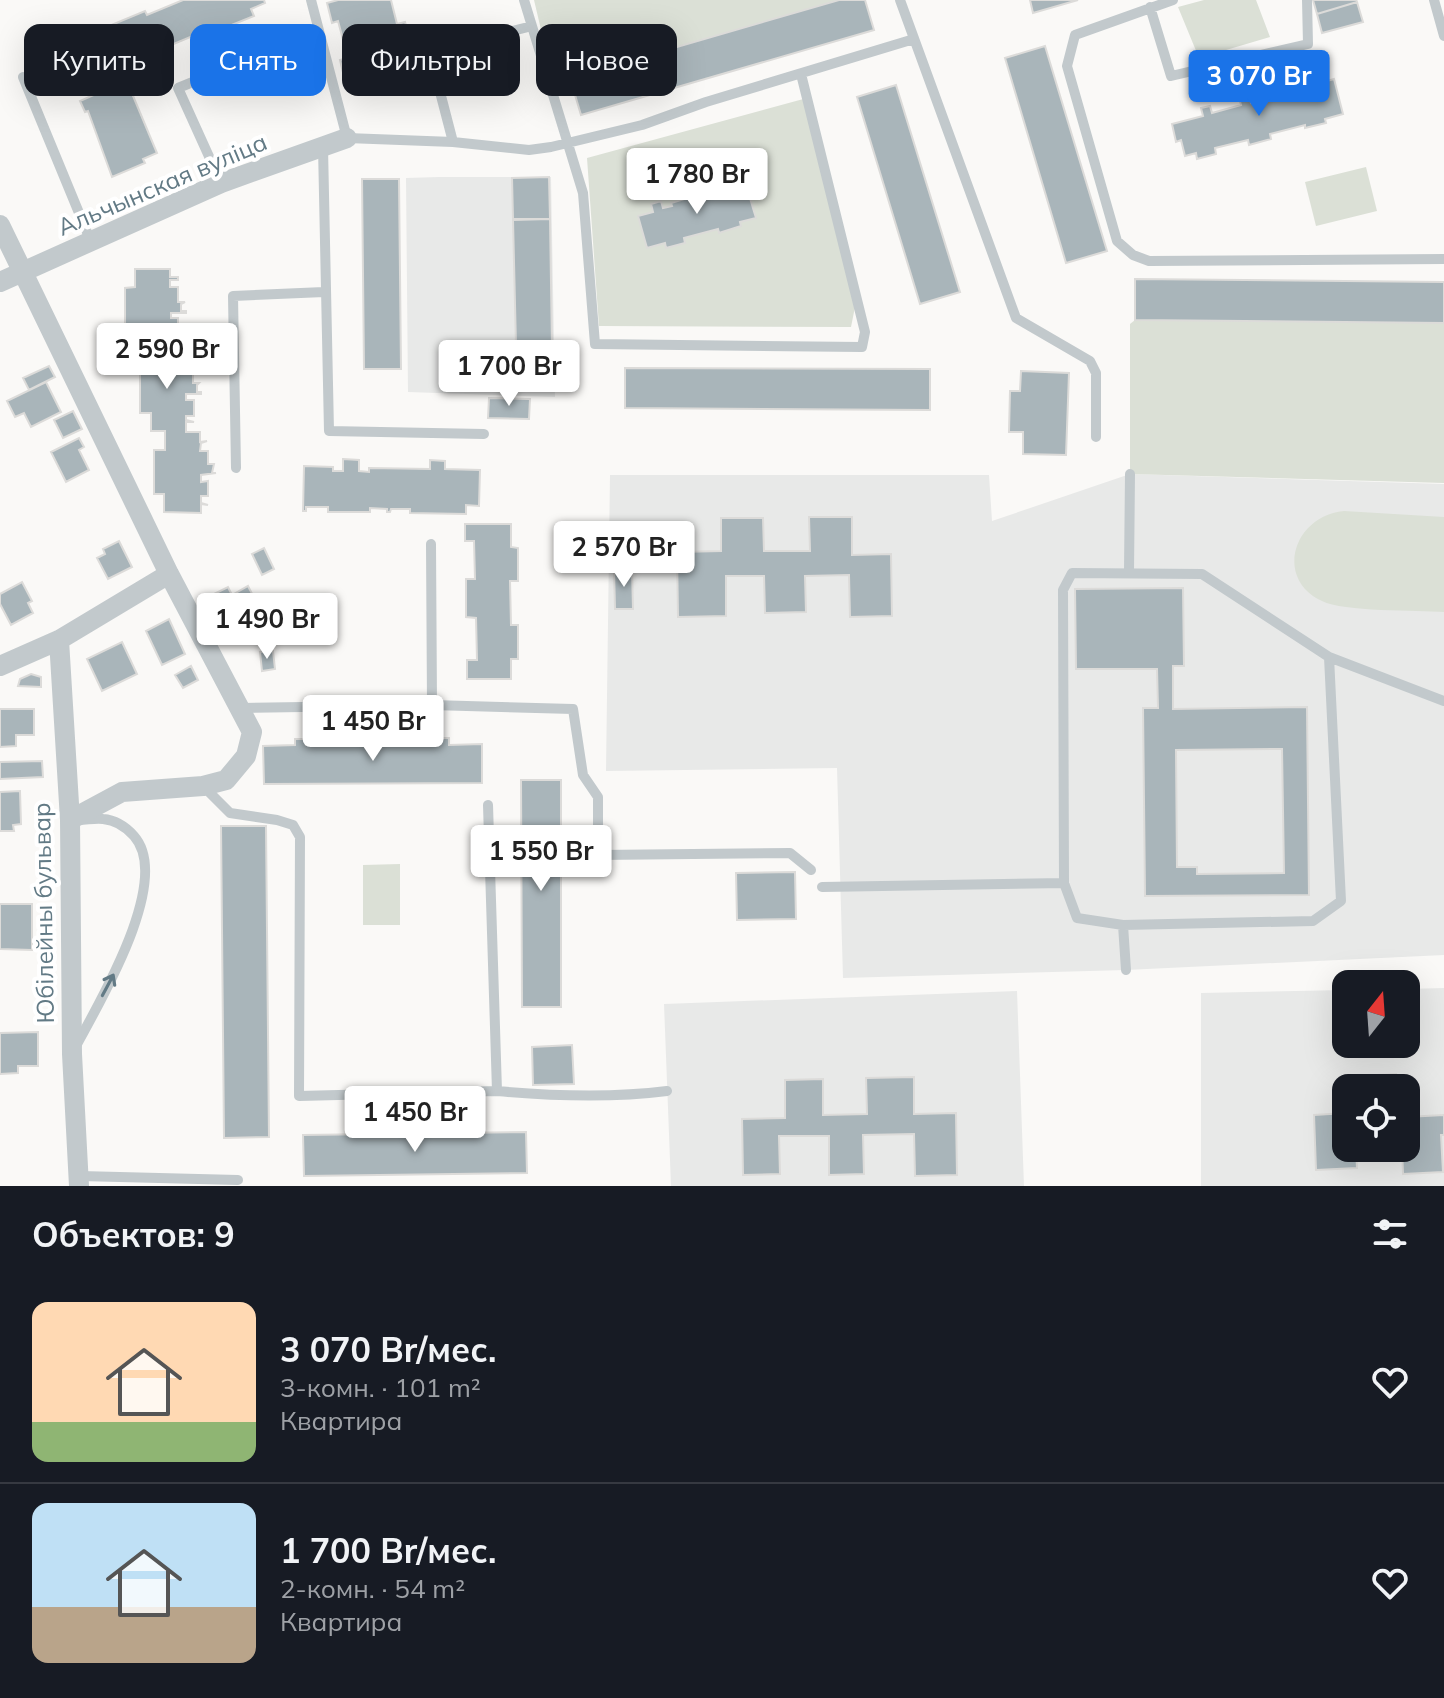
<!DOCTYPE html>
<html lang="ru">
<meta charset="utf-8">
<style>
body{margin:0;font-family:Mulish,sans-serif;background:#242831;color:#f1f3f6;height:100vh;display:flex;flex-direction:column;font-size:30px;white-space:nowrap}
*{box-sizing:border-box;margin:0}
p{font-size:26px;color:#9ea1a6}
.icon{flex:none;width:44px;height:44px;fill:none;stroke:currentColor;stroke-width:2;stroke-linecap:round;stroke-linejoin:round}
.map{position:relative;height:1186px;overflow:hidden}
.side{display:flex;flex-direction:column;background:#171b24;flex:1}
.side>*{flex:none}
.guide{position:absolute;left:24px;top:24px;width:800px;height:72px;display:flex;gap:16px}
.needle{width:52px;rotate:17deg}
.fabs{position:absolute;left:1332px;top:970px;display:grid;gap:16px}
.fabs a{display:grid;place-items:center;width:88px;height:88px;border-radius:16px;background:#171b24;box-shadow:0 8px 32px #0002;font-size:40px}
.price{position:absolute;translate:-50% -68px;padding:0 18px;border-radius:8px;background:#fff;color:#222;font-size:26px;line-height:52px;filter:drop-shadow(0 2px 4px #0008)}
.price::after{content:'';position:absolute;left:50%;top:48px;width:24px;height:18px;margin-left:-12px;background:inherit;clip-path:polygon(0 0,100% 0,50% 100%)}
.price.selected{background:#1a73e8;color:#fff}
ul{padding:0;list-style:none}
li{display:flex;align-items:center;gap:24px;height:200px;padding:0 32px}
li+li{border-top:2px solid #363941}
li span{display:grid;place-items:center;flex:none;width:224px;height:160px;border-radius:16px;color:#555}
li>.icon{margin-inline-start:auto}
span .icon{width:96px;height:96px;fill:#fffc;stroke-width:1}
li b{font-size:34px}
h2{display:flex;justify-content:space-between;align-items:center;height:96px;padding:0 32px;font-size:34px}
.chip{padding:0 28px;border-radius:16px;background:#171b24;box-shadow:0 8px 32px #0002;font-size:28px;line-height:72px}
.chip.selected{background:#1a73e8;color:#fff}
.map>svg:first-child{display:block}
.built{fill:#e8e9e8;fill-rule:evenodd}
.green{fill:#dbe0d6}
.building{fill:#a9b5ba;stroke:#dcdbd9;stroke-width:2;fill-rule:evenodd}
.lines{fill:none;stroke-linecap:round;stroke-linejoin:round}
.service{stroke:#c2c9cc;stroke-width:10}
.minor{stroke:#c2c9cc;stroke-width:20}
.oneway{stroke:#627a85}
.labels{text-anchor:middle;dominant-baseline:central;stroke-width:8;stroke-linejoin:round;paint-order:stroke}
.street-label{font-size:24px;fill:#627a85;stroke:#fff}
</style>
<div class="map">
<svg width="1444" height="1186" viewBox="0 0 1444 1186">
<rect width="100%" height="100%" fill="#faf9f7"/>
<path class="built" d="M439 177H551L555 397 408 392 406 178Z
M1130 474 1444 484V955L1126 970 843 978 837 768 606 771 610 475H989L992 521Z
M1444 988V1186H1201V993L1346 990V1044H1406V989ZM1346 1088H1406V1148H1346Z
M1017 991 1024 1186H671L664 1004Z"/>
<path class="green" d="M534 0H837L555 89Z
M1204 0H1256L1270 37 1199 58 1178 7Z
M807 98 858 292 851 327 599 326 587 158Z
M1366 167 1377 211 1316 226 1305 182Z
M1135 320 1444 323V483L1130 474V324Z
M1344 511 1444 517V612C1417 610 1343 612 1322 601 1274 579 1293 516 1344 511Z
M400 864V925H363V865Z"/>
<path class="building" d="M183 0H264L265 3 251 9 254 16 197 39 195 35 171 45 173 51 123 72 157 153 143 159 145 163 112 177 88 111 85 112 80 101 96 94 91 82 97 79 84 47 95 42 92 33 145 11 147 15Z
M338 0H391L397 24 405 22 409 36 400 38 408 67 378 75 379 79 354 86 351 75 344 77 340 60 348 58 338 21 332 23 327 3Z
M839 0H865L874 30 581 115 570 78Z
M1030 0H1078L1033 13Z
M1313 0H1356L1357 2 1317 14Z
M1357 2 1363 22 1322 33 1317 14Z
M1045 46 1107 251 1066 263 1005 58Z
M1314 77 1316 84 1334 79 1343 114 1325 119 1326 123 1305 128V125L1270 134 1271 139 1249 145 1248 140 1215 148 1216 154 1197 159 1196 153 1185 156 1181 140 1176 142 1172 124 1203 116 1201 108 1210 106 1212 113 1241 105 1239 98 1249 95 1251 103 1259 101 1258 97 1307 87 1305 79Z
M896 85 960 292 920 304 857 97Z
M549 177 550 219H513L512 178Z
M362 179H399L401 369H364Z
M727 183 730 190 746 185 756 218 740 222 741 226 719 233 718 229 684 238 685 243 666 248 665 243 647 248 638 216 653 212 651 204 661 201 663 208 672 206 671 203 711 191 712 195 720 192 718 185Z
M550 219 552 346H516L513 220Z
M135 269H170V277H178V280H170V287H178V302H185L181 304V311H186V313H171V318H178V333H172V339H178V341H172V350H186L185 359H193L186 361V369H193V383H199L197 385V392H201V394H186V400H194V416H186V420L194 422H186V432H200V442L207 441 201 443 200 451H208V464H214L212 473H216L201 475V482L208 481V496H201V503L208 505 201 504V513L164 512V494H154V450H165V431H151V413H140V369H150V349H137V331H125V288L135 287Z
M1135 279 1444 282V323L1135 320Z
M543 364V382L517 384 516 365Z
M49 366 55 377 29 390 23 378Z
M625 368 930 369V410L625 408Z
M1021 371 1069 373 1066 455 1023 454V432H1009L1010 391H1020Z
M46 382 61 412 31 427 24 413 15 417 7 401Z
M489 398 530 399 529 419 488 418Z
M73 411 82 429 63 438 54 420Z
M79 438 84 447 79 450 89 470 66 482 51 452Z
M343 459 359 460V471L369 472V468L430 469V460L445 461V469L480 470 479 506 466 505V514L410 513V509H391L390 512H387V509L370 508V512H328V507H306V511H303L304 466 333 467V471H343Z
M809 517H852V555L891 554 892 616 850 617 849 575 805 576 806 612 765 613 764 576H726V616L678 617 677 552 721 551V518H763L764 551H810Z
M465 524H511V547L518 548V581H510L511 625H518V659H511V679H467V660H477L476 618 466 617V579H475L474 541H465Z
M119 541 132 567 108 579 97 558 105 554 103 549Z
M264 548 274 569 262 575 252 554Z
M614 569H632L633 609H615Z
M22 582 32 601 28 603 33 613 11 625 0 604V594Z
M248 586 260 609 246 616 250 623 237 630 223 602 219 604 214 594 228 587 232 595Z
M1183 588 1184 666H1173V709L1307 707 1309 895 1145 896 1143 708H1158L1157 669H1076L1075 589ZM1282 749 1284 873 1197 874V867H1177L1176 750Z
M285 596 289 604 277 609 273 601Z
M169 619 185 654 162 665 146 631Z
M122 642 137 674 102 691 87 659Z
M273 651 275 669 262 671 260 652Z
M191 666 198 680 183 688 175 675Z
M31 674 41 677V687L18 686 20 679Z
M0 709H34V735H16V746L0 747Z
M343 738H353V745L393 744 392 738H403V745L439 744V738H449V745L482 744V783L264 784 263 746 295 745V739H306V745H343Z
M42 761 43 777 0 779V762Z
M521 780H561V1007H522Z
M20 791 21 824 13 825 14 831H0V792Z
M221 826H266L269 1137 224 1138Z
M795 872 796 919 737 920 736 873Z
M0 904H32V950L0 949Z
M38 1032V1066H18V1073L0 1074V1033Z
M572 1045 574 1084 533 1085 532 1047Z
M1396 1074V1088H1358V1076Z
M914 1077V1114L956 1113 957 1175 915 1176 914 1134 863 1135 864 1174 829 1175V1136H779L780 1174 743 1175 742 1119 785 1118V1080L823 1079V1115L867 1114 866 1078Z
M1346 1113V1148H1356L1357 1168 1316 1170 1314 1115Z
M1444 1115V1135H1441L1443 1172 1403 1174 1402 1148H1406V1117Z
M526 1132 527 1173 304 1176 303 1135Z"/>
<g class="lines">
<path class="service" d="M311 0 347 138 453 142 529 150 551 147 642 125 706 102 914 39
M524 0 583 193 595 344 862 347 865 332 801 74
M900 0 1016 318 1090 361 1096 373V437
M1173 0 1075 35 1067 66 1117 241 1133 255 1149 261 1444 259
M1434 0 1444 36
M1150 7 1171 76 1308 44 1307 0
M23 77 91 242
M453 142 433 65 440 53 450 47 532 26
M323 147 329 431 484 434
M221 183 178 88 318 31
M236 468 233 296 324 292
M431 544 432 705
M1129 571 1130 474
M1329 657 1444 701
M240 708 432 705 573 709 583 775 598 797V855L790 853 811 870
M203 786 230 813 277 820 293 825 300 837 299 1096 497 1091C552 1096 612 1098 667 1091
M488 805 497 1091
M822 887 1064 883
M1123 925 1077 918 1064 883 1063 590 1072 573 1202 574 1329 657 1341 901 1313 921 1123 925 1126 970
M76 1046C99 1003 173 880 134 836 126 827 116 820 103 819 95 818 87 820 79 820
M80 1176 238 1180"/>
<path class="minor" d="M0 225 169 574 252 732 246 756 226 780 203 786 122 792 70 820
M0 282 221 183 347 138
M59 640 70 820 72 1054 79 1186
M0 666 59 640 169 574"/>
</g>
<defs><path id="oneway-shaft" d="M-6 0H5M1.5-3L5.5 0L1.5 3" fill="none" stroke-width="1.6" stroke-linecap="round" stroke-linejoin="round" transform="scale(2)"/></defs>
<use class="oneway" href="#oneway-shaft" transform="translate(108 985) rotate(-62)"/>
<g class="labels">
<g class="street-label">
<text transform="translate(162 184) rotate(-23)">Альчынская вуліца</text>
<text transform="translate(43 913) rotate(-91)">Юбілейны бульвар</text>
</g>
</g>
</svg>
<div class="fabs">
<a><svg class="needle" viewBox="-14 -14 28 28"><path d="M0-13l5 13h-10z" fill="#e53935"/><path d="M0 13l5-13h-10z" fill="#9ea1a6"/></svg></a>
<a><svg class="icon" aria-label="locate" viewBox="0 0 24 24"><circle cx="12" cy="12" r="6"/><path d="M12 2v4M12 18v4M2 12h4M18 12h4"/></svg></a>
</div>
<b class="price selected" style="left:1259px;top:118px">3 070 Br</b>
<b class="price" style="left:697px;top:216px">1 780 Br</b>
<b class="price" style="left:167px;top:391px">2 590 Br</b>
<b class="price" style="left:509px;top:408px">1 700 Br</b>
<b class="price" style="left:624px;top:589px">2 570 Br</b>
<b class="price" style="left:267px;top:661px">1 490 Br</b>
<b class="price" style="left:373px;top:763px">1 450 Br</b>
<b class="price" style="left:541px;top:893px">1 550 Br</b>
<b class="price" style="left:415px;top:1154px">1 450 Br</b>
<div class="guide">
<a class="chip">Купить</a>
<a class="chip selected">Снять</a>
<a class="chip">Фильтры</a>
<a class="chip">Новое</a>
</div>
</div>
<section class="side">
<h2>Объектов: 9<svg class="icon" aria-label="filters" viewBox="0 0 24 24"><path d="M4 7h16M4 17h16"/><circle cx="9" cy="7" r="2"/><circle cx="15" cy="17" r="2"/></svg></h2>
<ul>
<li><span style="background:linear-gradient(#ffd9b3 75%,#8fb573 0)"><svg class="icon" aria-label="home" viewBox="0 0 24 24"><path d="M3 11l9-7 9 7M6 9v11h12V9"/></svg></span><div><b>3 070 Br/мес.</b><p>3-комн. · 101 m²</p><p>Квартира</p></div><svg class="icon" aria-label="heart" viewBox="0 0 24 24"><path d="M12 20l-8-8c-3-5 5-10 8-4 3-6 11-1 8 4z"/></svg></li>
<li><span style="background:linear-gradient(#bfe0f5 65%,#b9a48a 0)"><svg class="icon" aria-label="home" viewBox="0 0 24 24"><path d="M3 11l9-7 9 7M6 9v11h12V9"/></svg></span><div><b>1 700 Br/мес.</b><p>2-комн. · 54 m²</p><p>Квартира</p></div><svg class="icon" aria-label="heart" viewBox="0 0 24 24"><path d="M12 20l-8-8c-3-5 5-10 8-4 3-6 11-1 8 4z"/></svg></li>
</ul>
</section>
